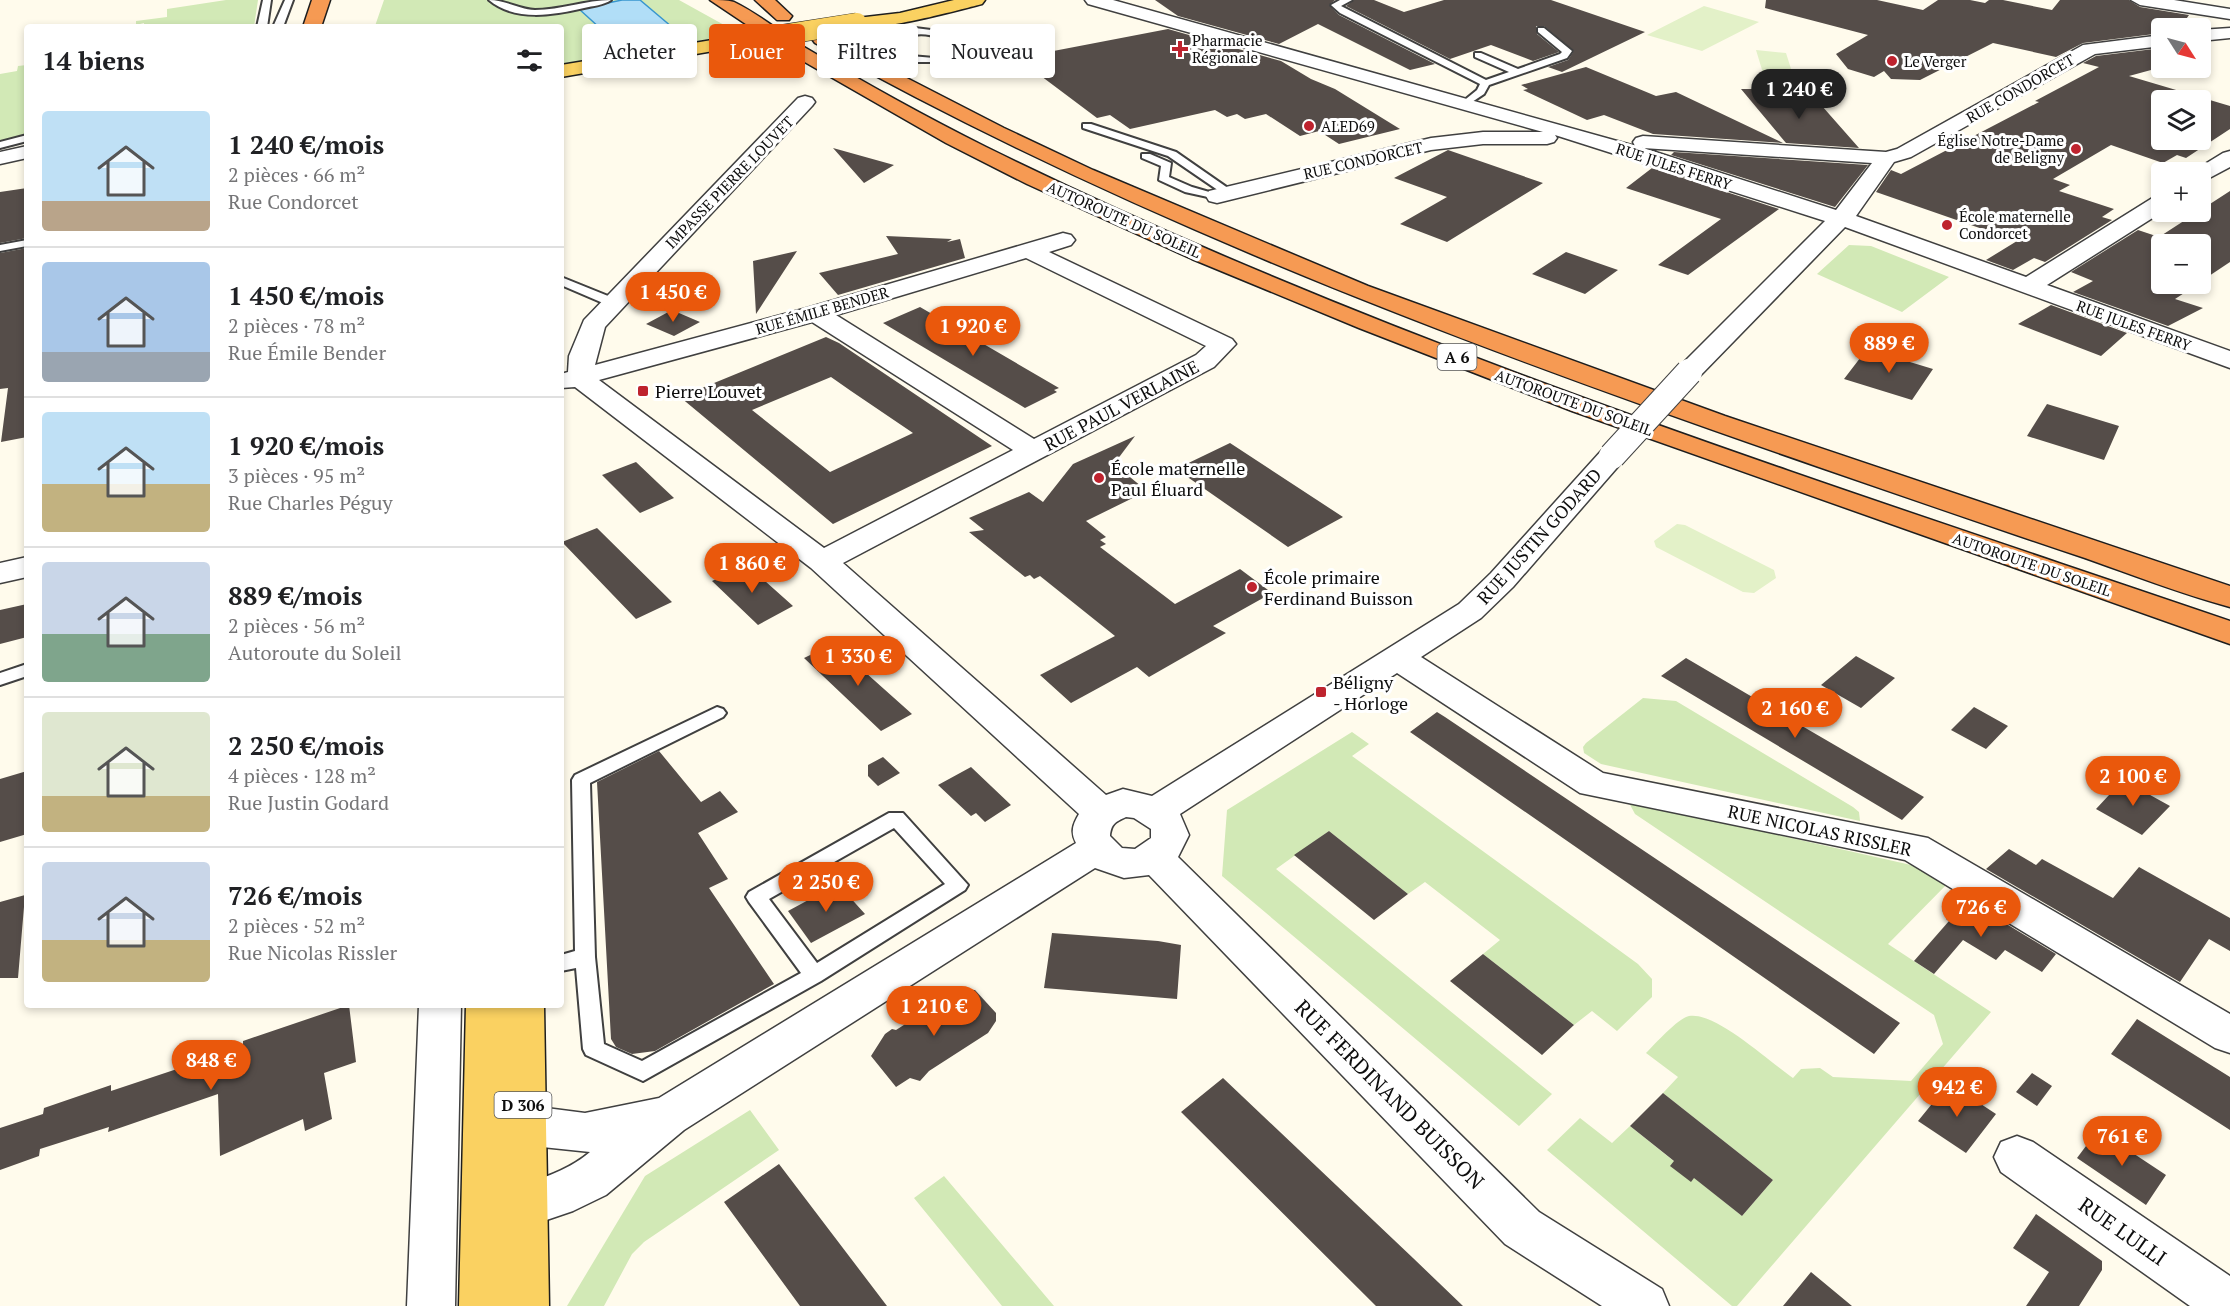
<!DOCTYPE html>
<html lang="fr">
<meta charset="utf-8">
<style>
body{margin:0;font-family:"PT Serif",serif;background:#f2f2f2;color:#202124;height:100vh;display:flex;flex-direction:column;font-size:22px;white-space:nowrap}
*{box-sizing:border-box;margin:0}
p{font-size:20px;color:#757577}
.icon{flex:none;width:33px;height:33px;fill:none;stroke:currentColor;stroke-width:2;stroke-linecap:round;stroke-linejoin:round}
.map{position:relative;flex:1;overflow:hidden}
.sheet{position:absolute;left:24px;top:24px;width:540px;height:984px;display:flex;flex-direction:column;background:#fff;border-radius:6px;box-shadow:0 3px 9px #0003}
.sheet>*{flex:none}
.hud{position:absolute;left:582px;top:24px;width:570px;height:54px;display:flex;gap:12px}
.needle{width:39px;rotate:126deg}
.buttons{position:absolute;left:2151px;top:18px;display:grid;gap:12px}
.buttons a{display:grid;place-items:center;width:60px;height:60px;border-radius:6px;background:#fff;box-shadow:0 3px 9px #0003;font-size:30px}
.price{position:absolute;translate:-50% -51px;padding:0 14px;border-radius:21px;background:#ea580c;color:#fff;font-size:20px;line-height:39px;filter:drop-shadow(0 2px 3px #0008)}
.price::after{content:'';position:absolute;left:50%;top:36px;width:18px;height:14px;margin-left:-9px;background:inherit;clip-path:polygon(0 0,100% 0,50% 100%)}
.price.on{background:#222;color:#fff}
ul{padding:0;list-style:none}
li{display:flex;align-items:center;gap:18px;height:150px;padding:0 18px}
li+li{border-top:2px solid #e0e0e0}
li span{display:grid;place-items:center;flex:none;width:168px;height:120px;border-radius:6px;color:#555}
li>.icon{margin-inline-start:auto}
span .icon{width:72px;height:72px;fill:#fffc;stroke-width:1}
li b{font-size:26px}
h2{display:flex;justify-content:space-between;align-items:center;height:72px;padding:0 18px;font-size:26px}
.chip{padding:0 21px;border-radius:6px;background:#fff;box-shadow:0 3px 9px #0003;font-size:21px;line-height:54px}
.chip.on{background:#ea580c;color:#fff}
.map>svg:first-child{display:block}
.green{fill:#d2e9b6}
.pitch{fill:#e3f1c8}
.water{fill:#b1def7;stroke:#3796cf;stroke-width:1.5}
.building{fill:#554d49;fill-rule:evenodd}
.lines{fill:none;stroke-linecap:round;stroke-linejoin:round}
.service-casing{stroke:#404040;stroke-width:4}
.minor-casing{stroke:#404040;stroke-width:3}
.primary-casing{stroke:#1e1e1e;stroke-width:3}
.motorway-casing{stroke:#1e1e1e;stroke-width:3}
.service{fill:#fff;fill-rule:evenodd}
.minor{fill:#fff;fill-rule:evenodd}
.primary{fill:#fad161;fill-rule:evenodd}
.motorway{fill:#f69a53;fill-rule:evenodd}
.minor-bridge-casing{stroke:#404040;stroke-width:28;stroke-linecap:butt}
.primary-bridge-casing{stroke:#1e1e1e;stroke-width:21;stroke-linecap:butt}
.minor-bridge{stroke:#fff;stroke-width:26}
.primary-bridge{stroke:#fad161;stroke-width:20}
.poi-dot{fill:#be232e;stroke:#fff;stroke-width:2}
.labels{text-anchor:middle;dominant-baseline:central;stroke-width:6;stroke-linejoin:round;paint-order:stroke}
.far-poi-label{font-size:15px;fill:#0d0d0d;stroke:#fff;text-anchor:start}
.far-street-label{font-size:15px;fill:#0d0d0d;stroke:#fff}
.shield{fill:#fff;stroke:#565656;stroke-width:1.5}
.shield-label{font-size:16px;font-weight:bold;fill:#0d0d0d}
.poi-label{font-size:18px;fill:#0d0d0d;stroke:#fff;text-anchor:start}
.street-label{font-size:18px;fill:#0d0d0d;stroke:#fff}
.near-street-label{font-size:21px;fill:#0d0d0d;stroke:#fff}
</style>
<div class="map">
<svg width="2230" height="1306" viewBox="0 0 2230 1306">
<rect width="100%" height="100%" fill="#fffbec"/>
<path class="green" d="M226 0H258L254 27H144V23L136 25V21L167 17V9Z
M384 0H679L744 36 561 65V27H371L375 26Z
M27 65V135L0 142V74L17 71 18 66Z
M1849 245 1871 246 1949 277 1902 312 1817 274Z
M1643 698 1676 701 1853 807 1859 812 1860 821 1601 764 1584 753 1583 747 1586 743Z
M1352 732 1369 744 1352 756 1638 964 1652 979V997L1617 1031 1592 1011 1574 1025 1483 954 1500 940 1425 882 1408 894 1329 831 1276 869 1552 1094 1519 1126 1222 876 1227 810Z
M1628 801 1920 867 1951 880 1888 944 1991 1012 1737 1306H1732L1547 1150 1580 1118 1612 1143 1630 1126 1742 1216 1773 1180 1663 1093 1678 1077 1646 1053C1655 1044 1677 1019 1689 1016 1715 1011 1771 1063 1793 1078L1801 1069 1820 1068 1833 1077 1911 1081 1943 1044 1934 1015 1635 814Z
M750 1110 779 1150 644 1242 632 1254 604 1306H567L645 1176Z
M944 1176 1054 1306H1002L914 1198Z"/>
<path class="pitch" d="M1704 6 1759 22 1702 51 1647 35Z
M1756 50 1786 53 1793 75 1763 73Z
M1677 524 1685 525 1774 570 1776 578 1754 593 1743 592 1656 547 1654 541Z"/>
<path class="water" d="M622 0H640L672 27 612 39 579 9Z"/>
<path class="building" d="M1155 0H1335L1329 5 1339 15 1435 64 1410 70 1318 24 1279 44 1178 16Z
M1354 0H1374L1404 12 1444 0H1551L1645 32 1562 72 1548 67 1568 60 1574 51 1544 26H1536L1537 34 1559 52 1533 61 1491 45 1450 59 1346 6Z
M1766 0H1877L1923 10 1938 0H1970L1985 3 1989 0H2003L2052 10 2060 0H2129L2140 7 2189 15 2180 28H2162V33L2083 43 2056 57 1993 43 1920 80 1891 79 1884 71 1874 77 1848 69 1836 54 1868 35 1765 8Z
M1168 29 1281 61 1311 79 1335 89 1400 129 1339 144 1319 131 1300 136 1266 114 1245 119 1237 114 1227 117 1215 110 1130 129 1110 115 1097 118 1017 58Z
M2162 48V67L2129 76 2230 106V129L2186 158 2177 155 2163 163 2111 145 2053 179 2070 185 2059 191 2114 209 2102 217 2112 220 2045 262 2034 258 2013 270 1986 260 2017 241 1876 192 1891 170 1901 174 2039 102 2035 101 2099 67 2083 63 2096 56ZM2162 100H2200V140H2162Z
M1586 67 1656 96 1676 92 1783 143 1653 134 1604 115 1587 120 1523 90 1528 89 1521 85Z
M1741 89H1776L1784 97 1800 98 1807 106H1822L1859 148 1786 143Z
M833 148 894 165 864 183Z
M1448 150 1543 183 1447 242 1400 224 1447 197 1394 178Z
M1674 152 1868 165 1835 207 1671 155Z
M1652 168 1779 209 1688 275 1658 265 1721 219 1626 188Z
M27 188V238L0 243V192Z
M2230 191V262L2200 282V244H2162V284H2198L2175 299 2203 308 2168 326 2073 292 2093 281 2071 272 2138 230 2159 237Z
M886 236 952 239 947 242 960 239 965 258 838 295 819 273 898 254Z
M27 248V437L1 442 8 388 0 389V253Z
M797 251 756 314 753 261Z
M1566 252 1618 270 1585 294 1532 274Z
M2051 305 2127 333 2101 356 2018 324Z
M920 307 1059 388 1054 390 1057 392 1025 408 883 323Z
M672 310 700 322 674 336 646 324Z
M826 337 839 343 992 446 833 524 680 397ZM831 377 851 391 913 433 830 472 752 410Z
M1867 349 1933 369 1912 400 1844 379Z
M2047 404 2119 426 2104 460 2027 436Z
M1135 436 1114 464 1147 491 1086 521 1106 537 1100 540 1106 544 1100 547 1175 604 1240 569 1272 593 1213 626 1226 633 1149 677 1137 667 1071 703 1040 675 1115 636 1040 576 1034 579 1030 575 1025 577 969 532 984 530 969 518 1029 492 1043 502 1073 464Z
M1230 443 1343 517 1288 547 1176 469Z
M636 462 657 482 674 498 640 513 602 475Z
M597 528 672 602 636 619 562 542Z
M747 564 765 581 793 606 758 625 712 581Z
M27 604V637L0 644V610Z
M835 643 847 656 912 714 881 731 804 658Z
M1856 656 1895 678 1861 708 1821 685Z
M1686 658 1790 719 1924 797 1902 820 1661 676Z
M1974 707 2008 726 1986 749 1951 730Z
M1437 712 1445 717 1900 1023 1874 1054 1410 732Z
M659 751 701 802 720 791 738 812 698 833 728 879 709 888 774 984 655 1051 632 1054 616 1047 611 1039 597 782Z
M883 757 900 773 878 786 868 776V765Z
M971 767 1011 805 985 822 976 813 971 816 938 785Z
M27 771V834L0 842V779Z
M2123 780 2170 806 2142 835 2096 809Z
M1329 831 1408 894 1374 920 1294 855Z
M2009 849 2036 865 2042 859 2113 898 2139 867 2230 918V951L2209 939 2180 982 1986 869Z
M838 884 865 914 811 943 788 911Z
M1957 894 2056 954 2042 972 2005 950 1996 960 1963 940 1934 974 1914 961 1949 921 1946 919 1949 915 1942 911Z
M25 895 18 978H0V902Z
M1052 933 1158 941 1181 945 1177 999 1044 988Z
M1483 954 1574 1025 1542 1055 1450 981Z
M967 990H975L996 1013V1021L988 1033 929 1071 920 1081 910 1078 896 1087 871 1056 885 1034 892 1029 896 1030 954 993 958 995Z
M349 1005 356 1062 324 1073 332 1119 305 1131 303 1119 220 1156 218 1094 108 1132 109 1127 40 1149 39 1156 0 1170V1128L43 1114 44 1108 111 1085V1091L243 1047V1041Z
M2137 1019 2230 1077V1130L2111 1054Z
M2032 1073 2052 1086 2037 1106 2016 1092Z
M1223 1078 1413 1258 1463 1306H1376L1181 1112Z
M1949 1083 1996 1114 1966 1153 1918 1121Z
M1663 1093 1773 1180 1742 1216 1694 1178 1691 1182 1670 1166 1674 1161 1630 1126Z
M2098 1130 2166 1175 2146 1205 2077 1158Z
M779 1164 887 1306H800L724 1202Z
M2036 1214 2102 1261V1270L2079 1306H2026L2049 1272 2013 1248Z
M1811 1272 1852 1306H1783Z"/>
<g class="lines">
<g class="service-casing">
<path id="service" d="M263 0H271L267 27H257Z
M285 0H293L283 27H273Z
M489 0C505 0 518 9 535 10 561 10 586 0 611 0 604 5 593 6 584 8 554 15 515 22 489 0Z
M1340 0H1352L1341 6 1486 80 1509 72 1475 57V53H1481L1518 69 1560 54 1562 52 1538 32V28H1544L1572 51 1567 58 1489 85 1484 94 1466 106 1461 103 1477 90 1480 84 1340 13 1331 5Z
M915 28 939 31 971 46 963 53 958 50 961 47C937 35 914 26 893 46L894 49 911 56 934 58V62H909L887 53 883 46 893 36Z
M1083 124H1091L1176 152 1235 193 1225 195 1168 156 1083 128Z
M27 135V141L0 148V142Z
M1142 154H1150L1171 163 1169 177 1192 187 1223 196 1217 199 1185 192 1159 180 1161 166 1142 158Z
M27 240V246L0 251V245Z
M561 277 618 300 620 303 614 307 610 306 561 285Z
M27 664V676L0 685V673Z
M717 707 723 709 726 713 723 717 590 783 595 957 604 1044 642 1061 801 973 749 902 746 897 749 892 889 813H903L968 885 965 890 821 981 643 1081 586 1055 583 1049 576 968 561 971V955L575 951 572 780 575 775ZM894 828 945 884 817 963 769 899Z"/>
</g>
<g class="minor-casing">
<path id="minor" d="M1085 0H1113L1635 146 1633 142 1636 138 1643 136 1886 152 1897 149 2083 45 2162 35V46L2095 54 1911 157 1894 162 1856 216 2026 277 2154 197 2162 195V212L2047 285 2230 351V368L1845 227 1698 378 1689 380 1680 378 1676 372 1680 366 1825 221 1555 135 1557 138 1554 142 1547 144H1483L1431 150 1217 203 1209 201 1206 196 1209 191 1431 138 1483 132H1543L1088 4ZM1640 147 1643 148 1872 163 1836 210Z
M2131 0H2174L2230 9V19L2140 5Z
M2230 28V38L2200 41V30Z
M805 96 812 98 815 102 812 106 605 327 595 365 807 308 1063 233 1071 235 1075 240 1071 245 1049 252 1232 339 1236 344 1214 367 843 563 1106 795 1123 789 1152 796 1459 604 1491 573 1602 450 1612 448 1622 450 1626 456 1622 462 1513 587 1481 618 1421 657 1603 773 1928 838 2230 1014V1053L2215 1048 1905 860 1580 793 1397 673 1180 814 1189 835 1178 857 1539 1212 1662 1289 1669 1306H1602L1505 1244 1149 875 1124 878 1095 868 684 1130 606 1195 573 1211 523 1228 507 1221 500 1206 507 1191C537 1179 565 1173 590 1152L523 1145 507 1139 501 1125 507 1111 523 1105 585 1113 659 1098 1076 843C1070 832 1073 824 1079 814L811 568 575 387 561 388V374L568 372 569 356 584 320 798 98ZM1026 258 1206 346 1196 355 1034 439 836 315ZM812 322 1013 450 824 548 599 380ZM1126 817 1134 818 1151 829V838L1135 849 1122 848 1110 836C1111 824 1115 822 1126 817Z
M27 146V158L0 164V152Z
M2230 151V167L2200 183V172H2192L2223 153Z
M27 557V577L0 583V563Z
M419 1005H461L455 1306H407Z
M2017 1136 2033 1142 2230 1276V1306H2190L2001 1172 1994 1157 2001 1142Z"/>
</g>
<g class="primary-casing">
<path id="primary" d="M954 0H985L982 4C962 9 859 38 848 23L857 18 900 13Z
M724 38 731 40 733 44 731 48 561 77V65Z
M466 1005H544L549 1306H459Z"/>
</g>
<g class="motorway-casing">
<path id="motorway" d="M312 0H330L321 27H303Z
M710 0C719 0 727 0 734 2 759 14 781 33 804 47 863 82 924 116 986 147 1383 343 1811 478 2230 621V644L1572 411 1359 328 1192 259 1027 184 946 143 789 53Z
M755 0H775L792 16 789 20H777Z
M821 34 1004 128 1093 170 1368 286 1725 416 2230 586V607C2181 594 2133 575 2085 558 1995 528 1905 497 1816 466 1472 347 1134 221 815 43L812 39 815 35Z"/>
</g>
<use href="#service" class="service"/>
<use href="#minor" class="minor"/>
<use href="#primary" class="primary"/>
<use href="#motorway" class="motorway"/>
<g class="minor-bridge-casing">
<path id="minor-bridge" d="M1612 456 1689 372"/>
</g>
<g class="primary-bridge-casing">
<path id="primary-bridge" d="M724 44 857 23"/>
</g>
<use href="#minor-bridge" class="minor-bridge"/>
<use href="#primary-bridge" class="primary-bridge"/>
</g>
<g class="poi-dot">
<path d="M1177 40h6v6h6v6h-6v6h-6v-6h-6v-6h6z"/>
<circle cx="1892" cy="61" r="6"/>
<circle cx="1309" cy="126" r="6"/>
<circle cx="2076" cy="149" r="6"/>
<circle cx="1947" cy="225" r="6"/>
<rect x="637" y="385" width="12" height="12" rx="3"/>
<circle cx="1099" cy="478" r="6"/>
<circle cx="1252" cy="587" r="6"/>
<rect x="1315" y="686" width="12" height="12" rx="3"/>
</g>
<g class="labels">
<g class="far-poi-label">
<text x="1192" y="40">Pharmacie<tspan x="1192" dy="17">Régionale</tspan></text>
<text x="1904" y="61">Le Verger</text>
<text x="1321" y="126">ALED69</text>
<text x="2064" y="140" text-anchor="end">Église Notre-Dame<tspan x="2064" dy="17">de Beligny</tspan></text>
<text x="1959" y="216">École maternelle<tspan x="1959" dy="17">Condorcet</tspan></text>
</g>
<g class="far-street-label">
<text transform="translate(2020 88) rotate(-30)">RUE CONDORCET</text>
<text transform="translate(1363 160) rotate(-13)">RUE CONDORCET</text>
<text transform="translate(1674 166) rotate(18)">RUE JULES FERRY</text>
<text transform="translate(729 182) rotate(-46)">IMPASSE PIERRE LOUVET</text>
<text transform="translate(1124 219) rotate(24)">AUTOROUTE DU SOLEIL</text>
<text transform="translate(822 310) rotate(-16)">RUE ÉMILE BENDER</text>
<text transform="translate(2134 325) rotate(20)">RUE JULES FERRY</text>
<text transform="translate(1574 402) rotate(20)">AUTOROUTE DU SOLEIL</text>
<text transform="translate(2032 564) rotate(19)">AUTOROUTE DU SOLEIL</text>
</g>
<g class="shield">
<rect x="1437.5" y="344" width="39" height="26" rx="4.5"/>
<rect x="494.5" y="1092" width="57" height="26" rx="4.5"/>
</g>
<g class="shield-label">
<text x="1457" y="357">A 6</text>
<text x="523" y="1105">D 306</text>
</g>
<g class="poi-label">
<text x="655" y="391">Pierre Louvet</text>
<text x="1111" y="468">École maternelle<tspan x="1111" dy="21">Paul Éluard</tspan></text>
<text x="1264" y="577">École primaire<tspan x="1264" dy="21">Ferdinand Buisson</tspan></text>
<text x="1333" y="682">Béligny<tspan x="1333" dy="21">- Horloge</tspan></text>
</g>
<g class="street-label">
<text transform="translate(1121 405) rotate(-28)">RUE PAUL VERLAINE</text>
<text transform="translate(1539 536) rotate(-48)">RUE JUSTIN GODARD</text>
<text transform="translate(1820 830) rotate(12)">RUE NICOLAS RISSLER</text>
</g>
<g class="near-street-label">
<text transform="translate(1390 1094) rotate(45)">RUE FERDINAND BUISSON</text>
<text transform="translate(2123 1231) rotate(35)">RUE LULLI</text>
</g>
</g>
</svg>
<div class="buttons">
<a><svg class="needle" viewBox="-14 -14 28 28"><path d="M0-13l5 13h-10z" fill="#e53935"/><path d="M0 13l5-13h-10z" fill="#757577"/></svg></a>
<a><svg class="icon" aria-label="layers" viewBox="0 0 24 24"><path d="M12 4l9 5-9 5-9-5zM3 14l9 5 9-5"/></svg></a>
<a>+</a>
<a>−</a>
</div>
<b class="price on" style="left:1799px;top:120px">1 240 €</b>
<b class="price" style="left:673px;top:323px">1 450 €</b>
<b class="price" style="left:973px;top:357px">1 920 €</b>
<b class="price" style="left:1889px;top:374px">889 €</b>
<b class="price" style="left:752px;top:594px">1 860 €</b>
<b class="price" style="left:858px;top:687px">1 330 €</b>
<b class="price" style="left:1795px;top:739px">2 160 €</b>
<b class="price" style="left:2133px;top:807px">2 100 €</b>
<b class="price" style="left:826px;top:913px">2 250 €</b>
<b class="price" style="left:1981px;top:938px">726 €</b>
<b class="price" style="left:934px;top:1037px">1 210 €</b>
<b class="price" style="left:211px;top:1091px">848 €</b>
<b class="price" style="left:1957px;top:1118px">942 €</b>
<b class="price" style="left:2122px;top:1167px">761 €</b>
<div class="hud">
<a class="chip">Acheter</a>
<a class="chip on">Louer</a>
<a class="chip">Filtres</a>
<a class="chip">Nouveau</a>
</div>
<section class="sheet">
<h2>14 biens<svg class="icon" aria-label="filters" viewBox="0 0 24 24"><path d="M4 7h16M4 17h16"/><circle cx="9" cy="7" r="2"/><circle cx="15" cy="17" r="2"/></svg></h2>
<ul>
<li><span style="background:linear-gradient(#bfe0f5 75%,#b9a48a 0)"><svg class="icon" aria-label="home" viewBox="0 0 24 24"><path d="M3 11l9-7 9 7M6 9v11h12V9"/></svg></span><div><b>1 240 €/mois</b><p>2 pièces · 66 m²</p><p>Rue Condorcet</p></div></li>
<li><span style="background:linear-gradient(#a9c7e8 75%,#9aa5b1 0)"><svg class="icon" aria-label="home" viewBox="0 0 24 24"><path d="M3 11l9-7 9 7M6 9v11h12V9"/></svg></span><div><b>1 450 €/mois</b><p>2 pièces · 78 m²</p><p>Rue Émile Bender</p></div></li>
<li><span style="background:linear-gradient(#bfe0f5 60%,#c2b280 0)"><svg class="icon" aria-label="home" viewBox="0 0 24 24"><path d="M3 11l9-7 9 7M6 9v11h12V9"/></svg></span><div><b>1 920 €/mois</b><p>3 pièces · 95 m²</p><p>Rue Charles Péguy</p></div></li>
<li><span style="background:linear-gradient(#c9d6e8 60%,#7fa58c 0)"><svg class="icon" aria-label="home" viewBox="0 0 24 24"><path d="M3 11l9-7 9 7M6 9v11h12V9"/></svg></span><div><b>889 €/mois</b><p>2 pièces · 56 m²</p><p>Autoroute du Soleil</p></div></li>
<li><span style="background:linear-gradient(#dfe7d0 70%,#c2b280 0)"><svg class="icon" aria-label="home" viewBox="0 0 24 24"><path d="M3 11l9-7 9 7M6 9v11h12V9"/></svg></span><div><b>2 250 €/mois</b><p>4 pièces · 128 m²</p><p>Rue Justin Godard</p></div></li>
<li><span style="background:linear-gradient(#c9d6e8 65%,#c2b280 0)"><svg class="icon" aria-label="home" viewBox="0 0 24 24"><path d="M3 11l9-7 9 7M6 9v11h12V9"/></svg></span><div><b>726 €/mois</b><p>2 pièces · 52 m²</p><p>Rue Nicolas Rissler</p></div></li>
</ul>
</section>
</div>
